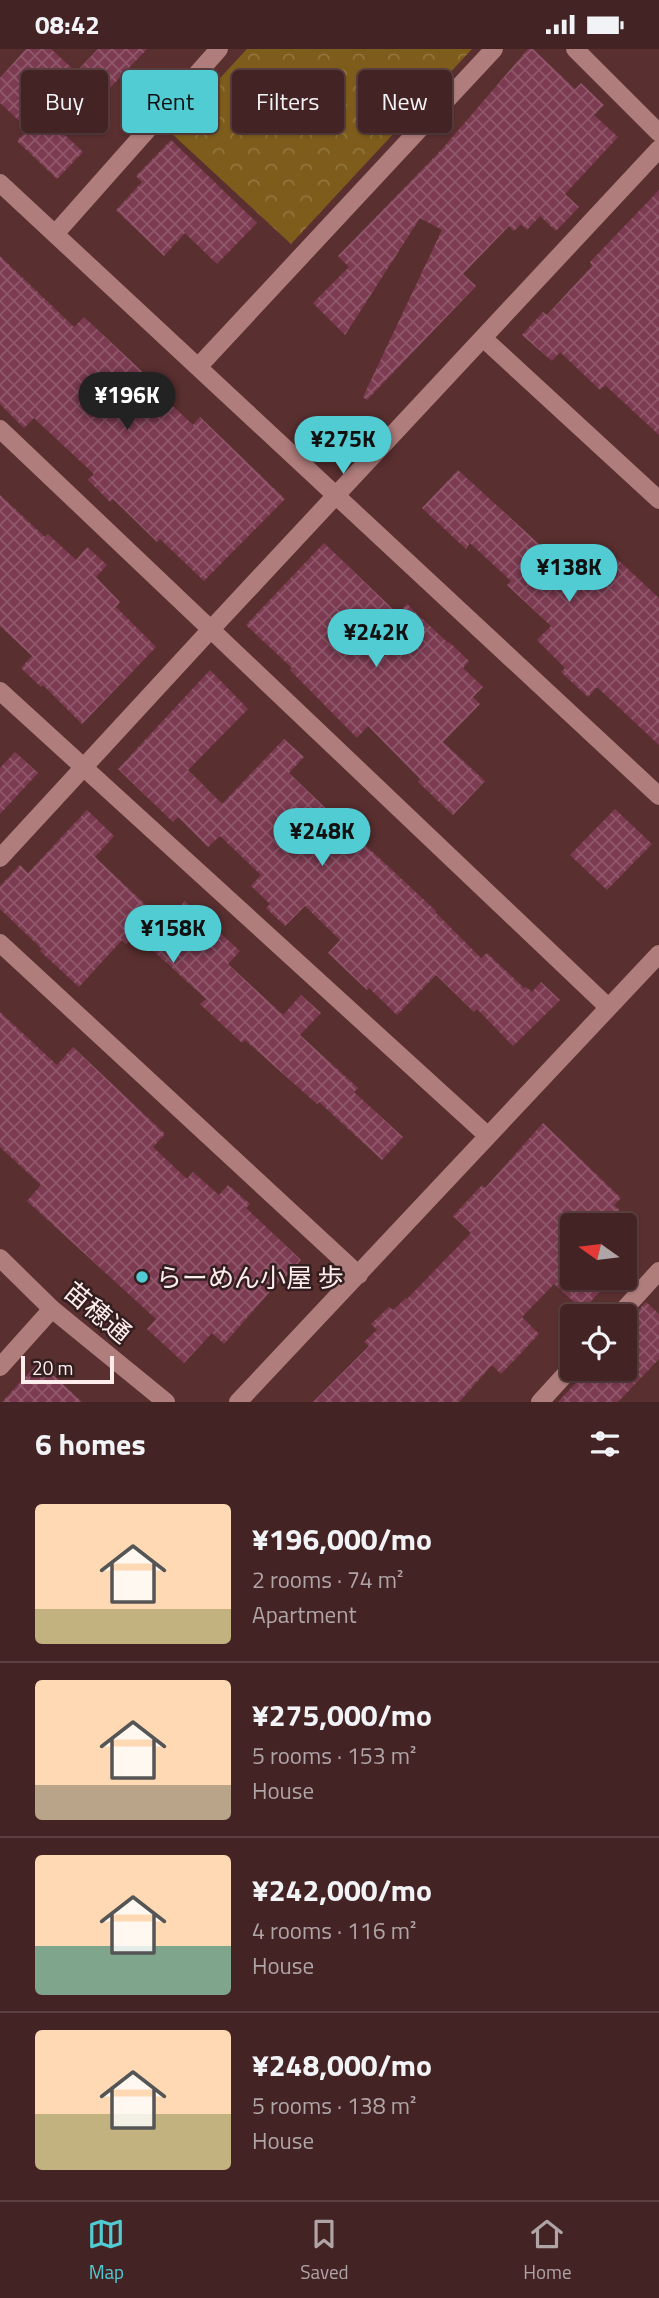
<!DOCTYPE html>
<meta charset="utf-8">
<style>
body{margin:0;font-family:"Titillium Web","Noto Sans JP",sans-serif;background:#4e2f31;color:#f1f3f6;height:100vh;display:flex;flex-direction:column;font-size:26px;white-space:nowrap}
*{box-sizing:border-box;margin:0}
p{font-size:23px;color:#afa4a6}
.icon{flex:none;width:38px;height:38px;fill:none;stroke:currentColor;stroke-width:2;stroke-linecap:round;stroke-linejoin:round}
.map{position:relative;height:1353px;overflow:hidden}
.side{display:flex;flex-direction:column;background:#442324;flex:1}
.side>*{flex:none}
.guide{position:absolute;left:21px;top:21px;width:618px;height:63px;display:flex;gap:14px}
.needle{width:46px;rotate:284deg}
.fabs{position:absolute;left:560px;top:1164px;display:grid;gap:14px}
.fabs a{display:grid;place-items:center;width:77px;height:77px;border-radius:7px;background:#442324;box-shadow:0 2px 5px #0004,0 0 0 2px #5c4041;font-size:35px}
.scale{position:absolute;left:21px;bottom:18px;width:93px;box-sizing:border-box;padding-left:7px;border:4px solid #ffeded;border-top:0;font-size:19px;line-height:24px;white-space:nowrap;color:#ffeded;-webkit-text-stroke:5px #321e1e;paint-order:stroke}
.price{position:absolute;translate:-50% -60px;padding:0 16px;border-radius:24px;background:#51ccd3;color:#111;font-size:23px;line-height:46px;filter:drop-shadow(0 2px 4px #0008)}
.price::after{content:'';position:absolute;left:50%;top:42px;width:21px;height:16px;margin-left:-10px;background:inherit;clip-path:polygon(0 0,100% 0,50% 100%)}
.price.on{background:#222;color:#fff}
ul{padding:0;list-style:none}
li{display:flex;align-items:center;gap:21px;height:175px;padding:0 35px}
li+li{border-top:2px solid #5c4041}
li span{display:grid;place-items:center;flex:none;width:196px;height:140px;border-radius:7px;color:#555}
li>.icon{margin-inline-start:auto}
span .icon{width:84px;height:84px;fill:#fffc;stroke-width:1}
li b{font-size:30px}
h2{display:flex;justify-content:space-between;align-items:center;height:84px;padding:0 35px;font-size:30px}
.tag{padding:0 24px;border-radius:7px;background:#442324;box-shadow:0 2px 5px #0004,0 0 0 2px #5c4041;font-size:24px;line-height:63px}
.tag.on{background:#51ccd3;color:#111}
.status{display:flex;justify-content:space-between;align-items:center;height:49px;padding:0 35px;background:#442324;direction:ltr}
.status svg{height:19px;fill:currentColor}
.tabs{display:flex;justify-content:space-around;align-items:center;height:98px;border-top:2px solid #5c4041;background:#442324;font-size:19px;color:#afa4a6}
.tabs a{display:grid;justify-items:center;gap:4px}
.tabs .on{color:#51ccd3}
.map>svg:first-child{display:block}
.park{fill:url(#park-crowns)}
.building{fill:url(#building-cross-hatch)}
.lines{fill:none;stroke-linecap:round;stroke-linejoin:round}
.street{stroke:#af7d7c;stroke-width:18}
.secondary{stroke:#af7d7c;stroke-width:18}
.poi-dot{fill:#51ccd3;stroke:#321e1e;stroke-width:2.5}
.labels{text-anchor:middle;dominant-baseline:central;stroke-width:5;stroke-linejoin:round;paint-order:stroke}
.poi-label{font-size:26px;fill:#ffeded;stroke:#321e1e;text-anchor:start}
.street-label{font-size:26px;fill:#ffeded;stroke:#321e1e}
</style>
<div class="status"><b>08:42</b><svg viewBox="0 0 49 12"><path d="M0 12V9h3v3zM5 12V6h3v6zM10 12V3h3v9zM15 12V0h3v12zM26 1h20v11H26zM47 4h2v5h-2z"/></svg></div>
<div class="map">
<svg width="659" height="1353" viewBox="0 0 659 1353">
<defs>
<pattern id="park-crowns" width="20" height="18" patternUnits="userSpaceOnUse" patternTransform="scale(1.75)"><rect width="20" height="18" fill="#7e5d1c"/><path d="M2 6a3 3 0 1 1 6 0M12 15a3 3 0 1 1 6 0" fill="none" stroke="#91753d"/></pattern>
<pattern id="building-cross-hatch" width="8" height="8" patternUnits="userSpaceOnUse" patternTransform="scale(1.75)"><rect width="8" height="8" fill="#7d3b52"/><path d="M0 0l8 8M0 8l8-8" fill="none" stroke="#90586b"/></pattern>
</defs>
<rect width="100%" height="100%" fill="#5a2f30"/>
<path class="park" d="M247 0H472L291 195 170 83Z"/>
<path class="building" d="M26 0H51L76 23 98 0H147L65 86 83 103 57 130 17 92 28 80 0 54V29Z
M528 0H533L575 40 581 34 604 56 594 66 618 88 565 145 579 158 556 182 540 167 527 181 521 175 514 182 509 177 463 225 476 237 367 351 363 348 442 181 420 169 345 286 313 254 349 218 338 207 443 99Z
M171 91 257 174 217 215 185 184 164 207 116 161 142 133 136 127Z
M659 141V386L605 336 600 341 560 303 552 312 522 286 543 263 547 266 592 217 590 213Z
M0 207 74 278 84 268 149 329 146 332 193 376 200 368 285 450 204 532 160 490 157 493 113 450 110 453 88 431 94 425 34 369 24 379 0 355Z
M458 421 586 538 615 508 659 549V696L597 638 588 648 561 623 565 619 537 591 551 577 507 536 511 532 470 494 466 500 422 459Z
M0 446 45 488 48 485 76 511 87 498 107 516 96 528 120 553 116 558 156 598 82 675 43 636 41 638 21 619 32 607 0 577Z
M324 494 398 565 407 555 448 594 449 593 469 612 463 619 483 638 473 648 480 655 443 693 485 732 453 766 418 733 420 730 368 677 357 689 290 621 292 619 246 576Z
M210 621 248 660 188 721 222 755 284 690 304 708 289 724 337 770 344 762 369 786 362 793 436 862 435 863 481 909 487 904 524 939 526 938 532 943 541 933 560 951 513 997 477 960 474 963 436 926 397 966 369 939 367 941 328 904 340 891 305 857 285 877 266 859 270 855 251 837 261 826 220 787 208 798 178 768 173 773 118 720Z
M15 703 38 724 0 765V719Z
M615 760 652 795 607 841 570 806Z
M87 761 114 787 95 808 165 874 185 852 240 902 228 915 283 966 301 946 321 964 300 986 358 1039 354 1043 403 1088 382 1111 319 1053 317 1055 245 991 242 994 200 955 206 950 135 885 126 895 122 891 79 938 40 902 42 900 0 860V837L20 816 28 824Z
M0 963 57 1016 73 998 165 1085 153 1098 187 1130 193 1123 219 1146 228 1136 250 1155 246 1159 301 1211 283 1231 281 1230 224 1295 212 1284 184 1314 147 1280 156 1270 27 1152 41 1136 0 1098Z
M543 1074 621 1149 614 1156 635 1176H572V1228H613L583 1261 554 1235 522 1268 539 1285 501 1325 492 1316 459 1353H313L369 1297 364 1293 377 1281 371 1275 389 1258 393 1261 406 1249 407 1250 471 1184 453 1167 482 1136 485 1139Z
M646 1253 659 1265V1310L618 1353H558L589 1320H625V1276Z
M39 1313 82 1353H2Z"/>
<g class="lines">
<path class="street" d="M575 0 659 84
M0 134 659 747
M55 185 219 0
M483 289 659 451
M198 318 494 0
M0 380 608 958
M0 642 488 1087
M0 809 201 591 659 100
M0 894 359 1226
M618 1267 659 1222
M0 1318 52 1260
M238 1353 659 905
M540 1353 572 1318"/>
<path class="secondary" d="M0 1209 52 1260 166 1353"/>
</g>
<circle class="poi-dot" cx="142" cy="1228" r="7"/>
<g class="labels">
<g class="poi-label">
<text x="156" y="1228">らーめん小屋 歩</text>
</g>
<g class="street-label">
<text transform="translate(98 1263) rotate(40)">苗穂通</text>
</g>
</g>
</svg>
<div class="fabs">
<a><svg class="needle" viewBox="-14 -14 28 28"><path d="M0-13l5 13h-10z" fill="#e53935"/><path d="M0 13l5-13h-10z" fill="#afa4a6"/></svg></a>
<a><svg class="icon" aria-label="locate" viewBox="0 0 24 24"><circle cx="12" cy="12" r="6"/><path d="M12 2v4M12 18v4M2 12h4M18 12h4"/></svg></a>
</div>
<div class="scale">20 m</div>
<b class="price on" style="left:127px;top:383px">¥196K</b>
<b class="price" style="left:343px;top:427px">¥275K</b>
<b class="price" style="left:569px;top:555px">¥138K</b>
<b class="price" style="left:376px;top:620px">¥242K</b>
<b class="price" style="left:322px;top:819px">¥248K</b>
<b class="price" style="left:173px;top:916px">¥158K</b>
<div class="guide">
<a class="tag">Buy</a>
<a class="tag on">Rent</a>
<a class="tag">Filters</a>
<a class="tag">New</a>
</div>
</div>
<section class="side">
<h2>6 homes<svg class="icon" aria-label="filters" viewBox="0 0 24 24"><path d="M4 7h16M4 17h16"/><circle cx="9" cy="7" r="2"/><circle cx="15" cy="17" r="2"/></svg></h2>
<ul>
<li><span style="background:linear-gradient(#ffd9b3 75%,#c2b280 0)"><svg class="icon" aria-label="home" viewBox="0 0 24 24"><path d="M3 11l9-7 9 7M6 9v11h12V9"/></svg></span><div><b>¥196,000/mo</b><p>2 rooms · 74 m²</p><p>Apartment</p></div></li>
<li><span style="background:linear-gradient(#ffd9b3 75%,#b9a48a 0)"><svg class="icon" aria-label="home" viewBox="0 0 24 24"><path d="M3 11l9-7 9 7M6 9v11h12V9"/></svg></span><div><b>¥275,000/mo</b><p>5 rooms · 153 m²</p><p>House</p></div></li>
<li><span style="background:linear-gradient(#ffd9b3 65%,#7fa58c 0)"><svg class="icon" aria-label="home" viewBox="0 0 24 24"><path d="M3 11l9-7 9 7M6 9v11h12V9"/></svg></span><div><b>¥242,000/mo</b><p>4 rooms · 116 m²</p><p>House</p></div></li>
<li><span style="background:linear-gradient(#ffd9b3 60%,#c2b280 0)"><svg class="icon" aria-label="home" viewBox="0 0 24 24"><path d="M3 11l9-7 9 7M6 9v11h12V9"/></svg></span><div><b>¥248,000/mo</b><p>5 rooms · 138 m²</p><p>House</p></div></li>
</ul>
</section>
<nav class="tabs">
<a class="on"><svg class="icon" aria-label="map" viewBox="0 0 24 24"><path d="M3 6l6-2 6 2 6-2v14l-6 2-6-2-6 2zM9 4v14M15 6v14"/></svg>Map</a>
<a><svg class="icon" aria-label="saved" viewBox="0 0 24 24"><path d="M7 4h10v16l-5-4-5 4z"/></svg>Saved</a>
<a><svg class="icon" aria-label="home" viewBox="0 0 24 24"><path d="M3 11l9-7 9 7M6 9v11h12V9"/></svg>Home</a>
</nav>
